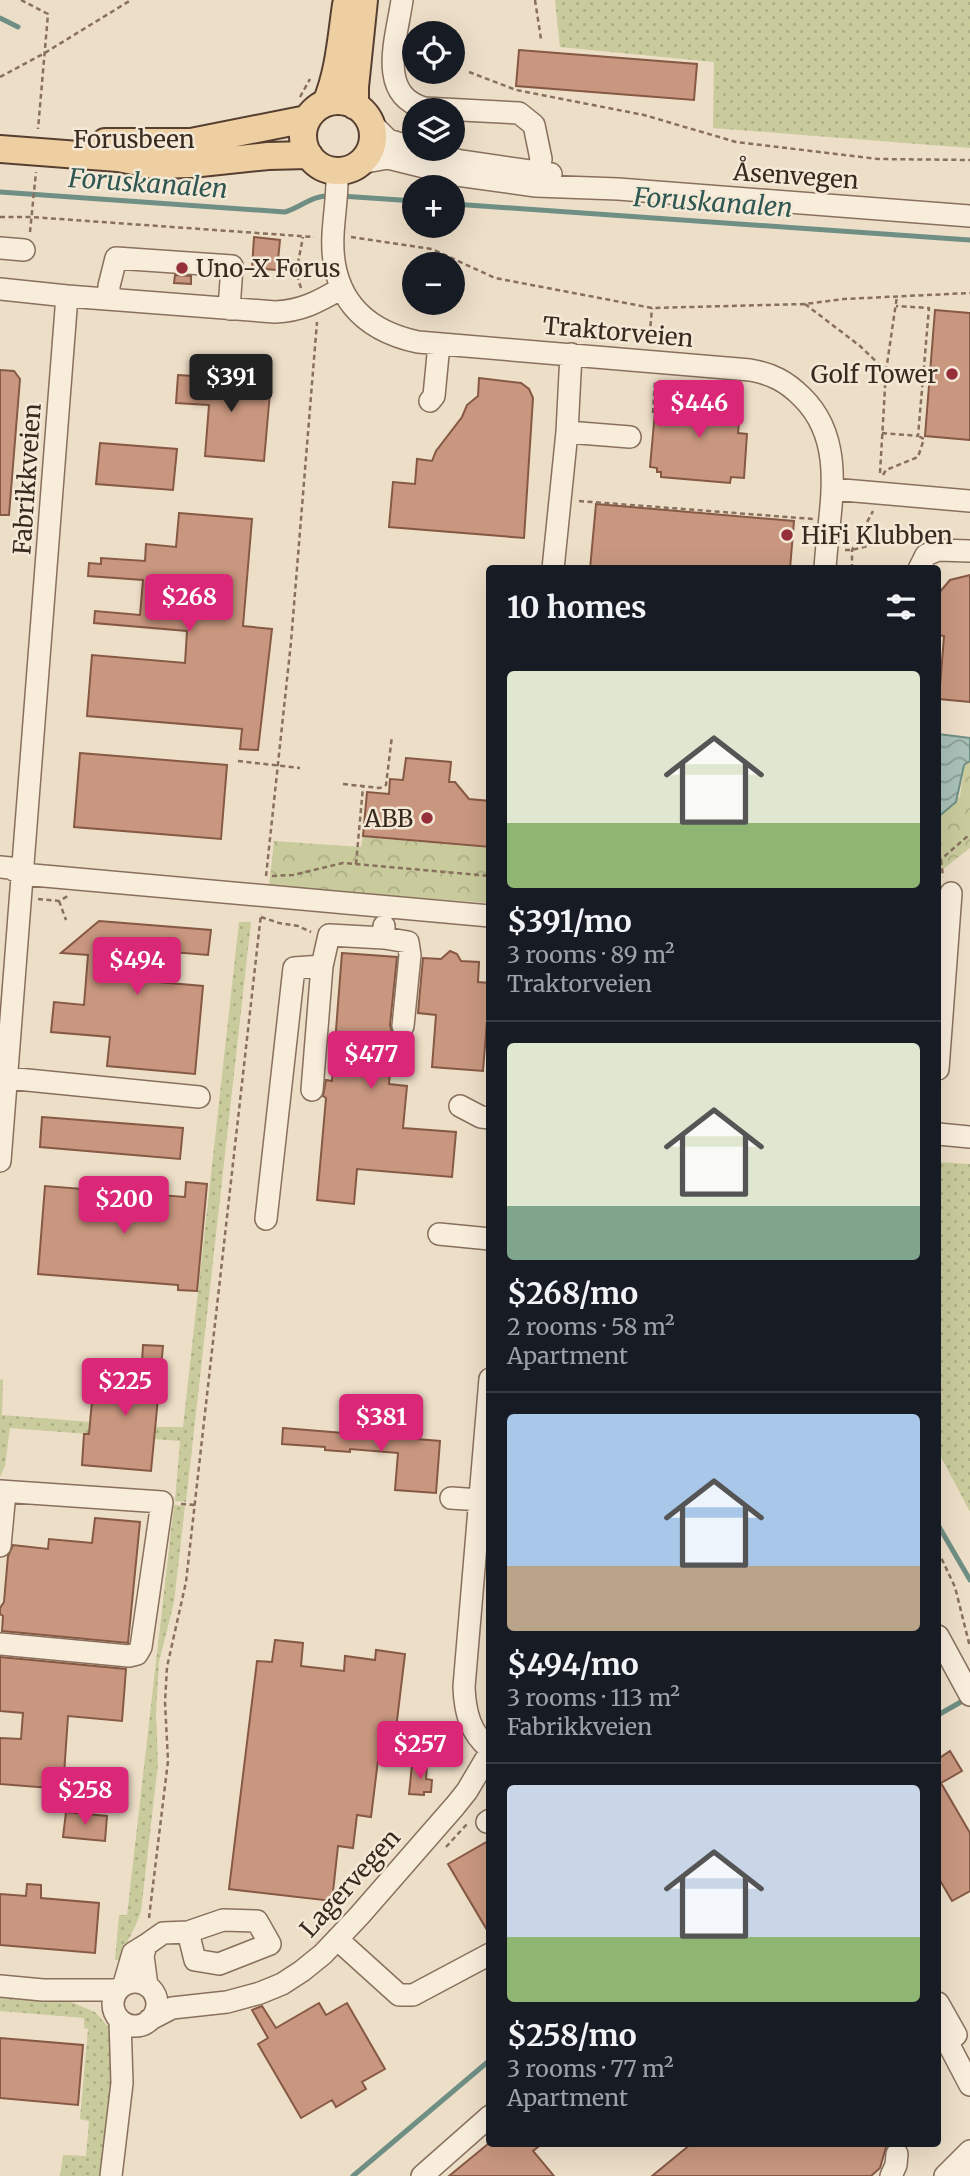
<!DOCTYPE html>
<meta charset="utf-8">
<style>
body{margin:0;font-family:Merriweather,serif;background:#20242c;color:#f1f3f6;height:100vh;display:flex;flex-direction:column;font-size:26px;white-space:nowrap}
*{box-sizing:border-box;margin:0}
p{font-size:23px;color:#9ea1a6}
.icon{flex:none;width:38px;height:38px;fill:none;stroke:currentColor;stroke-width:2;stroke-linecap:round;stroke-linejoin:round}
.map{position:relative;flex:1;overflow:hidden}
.drawer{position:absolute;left:486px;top:565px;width:455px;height:1582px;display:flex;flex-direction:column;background:#171b24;border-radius:7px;box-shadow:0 7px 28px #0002}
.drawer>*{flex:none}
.controls{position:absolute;left:402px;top:21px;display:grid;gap:14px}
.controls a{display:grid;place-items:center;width:63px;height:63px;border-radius:50%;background:#171b24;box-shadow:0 7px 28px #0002;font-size:35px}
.price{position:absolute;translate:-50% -60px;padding:0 16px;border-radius:7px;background:#db2777;color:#fff;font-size:23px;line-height:46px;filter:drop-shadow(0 2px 4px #0008)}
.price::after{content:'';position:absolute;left:50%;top:42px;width:21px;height:16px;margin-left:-10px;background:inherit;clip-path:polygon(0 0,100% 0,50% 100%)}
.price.selected{background:#222;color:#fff}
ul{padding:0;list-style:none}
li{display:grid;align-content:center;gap:14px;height:371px;padding:0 21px}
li+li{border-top:2px solid #363941}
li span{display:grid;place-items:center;height:217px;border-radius:7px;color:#555}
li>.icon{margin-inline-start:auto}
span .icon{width:126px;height:126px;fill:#fffc;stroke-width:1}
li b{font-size:30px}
h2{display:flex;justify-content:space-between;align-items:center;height:84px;padding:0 21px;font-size:30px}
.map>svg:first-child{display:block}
.grass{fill:url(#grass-dots)}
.park{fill:url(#park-crowns)}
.water{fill:url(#water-waves);stroke:#6f8f84;stroke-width:2}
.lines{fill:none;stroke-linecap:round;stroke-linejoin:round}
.stream{stroke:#6f8f84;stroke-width:5}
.building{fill:#c9977f;stroke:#865944;stroke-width:2}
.minor-casing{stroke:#88705d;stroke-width:24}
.major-casing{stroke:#563f31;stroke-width:30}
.path{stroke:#88705d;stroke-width:2.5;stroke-dasharray:5 3.5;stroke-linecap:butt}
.minor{stroke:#f8ecdb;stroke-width:21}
.major{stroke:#eecfa2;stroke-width:26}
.poi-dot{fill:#95303a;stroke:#f4e9d7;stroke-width:2.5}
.labels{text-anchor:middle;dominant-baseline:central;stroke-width:5;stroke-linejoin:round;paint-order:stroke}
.street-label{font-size:24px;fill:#392a20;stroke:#f4e9d7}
.poi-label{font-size:24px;fill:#392a20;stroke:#f4e9d7;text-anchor:start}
.water-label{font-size:26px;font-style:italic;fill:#305852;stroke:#f4e9d7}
</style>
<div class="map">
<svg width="970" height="2176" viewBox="0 0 970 2176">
<defs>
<pattern id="grass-dots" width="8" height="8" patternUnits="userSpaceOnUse" patternTransform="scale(1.75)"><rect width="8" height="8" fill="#c9cb9c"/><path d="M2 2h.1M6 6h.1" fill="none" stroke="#adae86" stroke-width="1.8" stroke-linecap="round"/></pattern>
<pattern id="park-crowns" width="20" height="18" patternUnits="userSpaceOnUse" patternTransform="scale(1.75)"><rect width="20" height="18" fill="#c9cb9c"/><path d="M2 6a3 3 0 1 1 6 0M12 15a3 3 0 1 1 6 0" fill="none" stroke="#adae86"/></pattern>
<pattern id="water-waves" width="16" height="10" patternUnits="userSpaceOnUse" patternTransform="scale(1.75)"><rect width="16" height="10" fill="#a9c1b8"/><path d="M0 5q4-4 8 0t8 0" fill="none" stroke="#8b9d95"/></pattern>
</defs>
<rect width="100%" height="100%" fill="#eddec8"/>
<path class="grass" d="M555 0H970V148L713 128 714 62 560 47Z
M239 922H251L186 1502 175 1501 180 1441 10 1428 5 1466 0 1477V1380L3 1379 2 1415 155 1427H183Z
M938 1162 970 1164V1512L938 1451Z
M174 1505 185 1506 174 1602 159 1662 156 1713 158 1764 141 1911C136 1929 125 1943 119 1960H115L119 1915H127Z
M0 1996 71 2002 95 2012 112 2031 116 2054 103 2176H60L63 2155 86 2156 89 2121 80 2119 88 2029 84 2028V2018L0 2011Z"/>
<path class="park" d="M970 762V848L938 873V815L960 797 964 767Z
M363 837 490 848V903L269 887 274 841 361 847Z"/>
<path class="water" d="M938 734 970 738V761L964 765 956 802 938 817Z"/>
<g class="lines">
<path class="stream" d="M0 18 18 27
M0 192 285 212C304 206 311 195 331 196
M341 196 415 201
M453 204 970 240
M938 1525 970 1580
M938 1715 966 1699
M353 2176 490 2060"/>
</g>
<path class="building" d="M519 50 697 64 694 100 516 86Z
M254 237 280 240 277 270 252 268Z
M175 275 191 276V284L174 283Z
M935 310 970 313V440L925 436Z
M0 370 14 371 20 379 9 515H0Z
M178 375 271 381 264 461 205 456 209 405 176 403Z
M479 378 521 383 529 389 533 398 524 538 389 527 393 482 415 484 417 459 432 461 436 451 462 417 467 405 478 396Z
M669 394 741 400 738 433 747 434 744 478 731 477 730 483 661 477V472H657V468L650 467 655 412 667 413Z
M100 443 177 449 173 490 96 484Z
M596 504 794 521 790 569H590Z
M179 513 252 519 243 626 272 629 258 750 240 749 242 729 87 716 92 655 185 663 187 631 94 623 95 611 140 615 143 580 88 576 89 563 101 564V558L145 561 146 544 176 547Z
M970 575V702L939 699 944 636 938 635V594L950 580Z
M80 753 227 765 221 839 74 827Z
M406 758 451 762 449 782H455L469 799 490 801V847L363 836 367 792 389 794 390 779 403 780Z
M99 921 211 930 208 955 160 951 158 982 203 986 195 1074 107 1066 110 1037 51 1032 54 1002 84 1005 88 955 61 953Z
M450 951 457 954 461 961 479 962 478 982 490 983 483 1071 432 1067 436 1015 418 1013 423 958 441 959Z
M342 953 397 957 390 1025 393 1035 389 1084 407 1086 403 1128 456 1132 452 1177 357 1169 354 1204 317 1200 326 1098 323 1096 326 1080 332 1081Z
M42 1117 183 1128 180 1159 40 1147Z
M186 1182 207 1184 197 1291 178 1290V1285L38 1274 45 1186 185 1197Z
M143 1345 163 1346 151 1471 82 1465 84 1434H89L94 1379 135 1383 137 1361 142 1362Z
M283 1428 440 1441 436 1493 395 1490 398 1453 350 1449V1452L325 1450V1447L282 1444Z
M95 1518 140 1522 128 1643 2 1631 3 1616 0 1614V1608L4 1602 8 1556 13 1545 48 1549 49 1539 92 1543Z
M275 1640 303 1643 301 1666 344 1671 345 1656 375 1660 376 1650 405 1654 395 1737 381 1736 371 1817 357 1815 353 1848 338 1846 332 1901 229 1889 257 1661 272 1662Z
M0 1657 126 1669 122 1721 68 1716 63 1789 0 1784V1738L21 1739 23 1713 0 1711Z
M950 1751 962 1771 941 1783 970 1833V1891L952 1901 938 1877V1759Z
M412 1765 427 1766 426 1779 432 1780 431 1792H424V1795L409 1794Z
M66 1812 107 1816 105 1841 63 1837Z
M490 1840V1935L448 1864Z
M27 1884 41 1885V1898L99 1903 95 1953 0 1945V1894L26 1896Z
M319 2003 326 2015 347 2003 385 2069 362 2082 366 2089 336 2107 332 2100 301 2118 258 2044 268 2038 252 2010 262 2006 276 2028Z
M0 2038 83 2045 78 2105 0 2098Z
M488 2144H542L533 2151 554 2176H449Z
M691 2144H889L886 2147 880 2168 871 2176H652Z"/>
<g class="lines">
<g class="minor-casing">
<path id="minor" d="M402 0C397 37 376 94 424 108L519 113 534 125 541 159 536 186
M368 120 388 140 415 148
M418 149 461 161 551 174
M360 163 388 158 457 175 536 186 618 189 970 216
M337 171C338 193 334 214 333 235 330 294 361 330 418 342L750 370C772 374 786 381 802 397 849 443 828 511 825 569
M0 248 24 250
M0 289 67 296 275 312C301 311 318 302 340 289
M109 298V286L116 258 232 266 229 309
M430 401 434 396 439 344
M567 432 630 437
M832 489 970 501
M553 569 567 432 571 354
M919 569 926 555 938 550 970 551
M0 867 10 868 22 874 490 916
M384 926V938L408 942 410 955 403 1026
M938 1069 951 893
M7 1078 199 1097
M312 1090 322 966
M460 1106 481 1117 490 1118
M938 1134 970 1137
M0 1161 67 296
M266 1219 294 968 322 966 329 935 384 938
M439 1234 490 1239
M490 1379 464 1687C465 1712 470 1733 490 1749
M0 1491 162 1502 141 1647 137 1654 129 1656 0 1644
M451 1498 480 1500
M0 1546 5 1492
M938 1636 970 1695
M487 1822 490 1820
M337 1939 399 1995H413L490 1954
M146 1945 163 1933 188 1932 223 1920 257 1921 270 1944 219 1964 195 1960 188 1932
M113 2004a22 22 0 1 1 44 0a22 22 0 1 1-44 0Z
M124 1984 133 1953 146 1945 143 1956 147 1986
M0 1986 43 1990H118
M938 2003 956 2035
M149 2020 172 2008 227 2002 260 1993 282 1984 302 1971 323 1954 359 1916 455 1806 467 1791 490 1752
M938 2024 970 2085
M111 2176 122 2083 120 2020
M422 2176 490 2116
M891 2176 896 2165 897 2154
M945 2176 970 2151
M967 2176 970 2174"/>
</g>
<g class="major-casing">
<path id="major" d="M303 136a35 35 0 1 1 70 0a35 35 0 1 1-70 0Z
M326 103C339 72 341 39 346 5
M355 106V87L364 0
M105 142H191L307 119
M0 149 118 158 154 165 191 164 268 156 309 155"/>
</g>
<path class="path" d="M21 0 48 14 38 129
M535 0 541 39
M469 72 516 90 644 115 736 142 878 159 970 160
M0 77 43 54 131 0
M300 97 310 79
M0 217H31L314 237
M30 232 36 172
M351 237 432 249 495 278 652 308 805 304 844 299 970 293
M301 288 296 273 303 237
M805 304 860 346 886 371
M649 343 652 308
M653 413 655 380
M882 433 918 436 929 308 896 306
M880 473 886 371 897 296
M883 475 886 470 918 457 924 439 918 436
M579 501 813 519
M845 550H852L898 538 913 543
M852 569V550L873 511
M238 761 300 768
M343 784 380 788 386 785 392 736
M941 860 943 877
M938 862 970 834
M356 864 363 787
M266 876 291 642 317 322
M272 876 293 875 343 863 490 876
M38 899 59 901 68 896
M59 901 66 920
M261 917 279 923 298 926 311 932
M181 1504 195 1505
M938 1551 955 1587 970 1647
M446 1847 467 1824
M149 1918 168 1761 165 1702 167 1667 186 1582 261 914"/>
<use href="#minor" class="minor"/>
<use href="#major" class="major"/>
</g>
<g class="poi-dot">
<circle cx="182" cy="268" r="7"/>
<circle cx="952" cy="374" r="7"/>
<circle cx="787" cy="535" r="7"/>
<circle cx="427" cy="818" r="7"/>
</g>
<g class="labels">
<g class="street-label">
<text x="134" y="139">Forusbeen</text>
<text transform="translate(796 176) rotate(4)">Åsenvegen</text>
<text transform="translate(618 332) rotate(5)">Traktorveien</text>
<text transform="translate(27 479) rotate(-86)">Fabrikkveien</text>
<text transform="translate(350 1883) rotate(-48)">Lagervegen</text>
</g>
<g class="poi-label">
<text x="196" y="268">Uno-X Forus</text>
<text x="938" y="374" text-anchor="end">Golf Tower</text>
<text x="801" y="535">HiFi Klubben</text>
<text x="413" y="818" text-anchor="end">ABB</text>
</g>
<g class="water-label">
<text transform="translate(148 183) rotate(4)">Foruskanalen</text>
<text transform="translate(713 202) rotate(4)">Foruskanalen</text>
</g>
</g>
</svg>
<div class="controls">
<a><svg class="icon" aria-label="locate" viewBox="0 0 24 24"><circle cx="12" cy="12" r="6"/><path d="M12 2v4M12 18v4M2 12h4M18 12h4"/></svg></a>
<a><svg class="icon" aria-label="layers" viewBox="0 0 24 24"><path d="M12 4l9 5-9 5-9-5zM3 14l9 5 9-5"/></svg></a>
<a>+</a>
<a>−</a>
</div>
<b class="price selected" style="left:231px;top:414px">$391</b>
<b class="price" style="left:699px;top:440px">$446</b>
<b class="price" style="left:189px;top:634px">$268</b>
<b class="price" style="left:137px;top:997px">$494</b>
<b class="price" style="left:371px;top:1091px">$477</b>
<b class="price" style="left:124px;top:1236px">$200</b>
<b class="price" style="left:125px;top:1418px">$225</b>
<b class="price" style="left:381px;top:1454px">$381</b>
<b class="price" style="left:420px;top:1781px">$257</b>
<b class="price" style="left:85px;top:1827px">$258</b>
<section class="drawer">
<h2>10 homes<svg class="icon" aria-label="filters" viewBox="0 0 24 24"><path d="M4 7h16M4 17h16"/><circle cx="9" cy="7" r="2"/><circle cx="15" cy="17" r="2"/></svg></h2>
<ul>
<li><span style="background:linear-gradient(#dfe7d0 70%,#8fb573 0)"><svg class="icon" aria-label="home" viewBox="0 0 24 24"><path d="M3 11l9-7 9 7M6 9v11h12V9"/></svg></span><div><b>$391/mo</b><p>3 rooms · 89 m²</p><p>Traktorveien</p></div></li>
<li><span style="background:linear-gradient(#dfe7d0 75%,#7fa58c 0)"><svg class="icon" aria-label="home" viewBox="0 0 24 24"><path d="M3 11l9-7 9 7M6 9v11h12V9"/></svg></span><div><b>$268/mo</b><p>2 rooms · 58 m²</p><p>Apartment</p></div></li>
<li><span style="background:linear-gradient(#a9c7e8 70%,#b9a48a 0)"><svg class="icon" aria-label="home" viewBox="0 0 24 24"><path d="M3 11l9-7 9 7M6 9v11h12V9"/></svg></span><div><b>$494/mo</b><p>3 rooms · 113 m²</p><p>Fabrikkveien</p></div></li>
<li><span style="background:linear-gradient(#c9d6e8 70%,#8fb573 0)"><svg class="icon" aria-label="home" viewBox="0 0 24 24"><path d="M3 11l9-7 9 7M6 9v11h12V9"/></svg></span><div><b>$258/mo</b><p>3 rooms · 77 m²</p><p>Apartment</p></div></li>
</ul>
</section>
</div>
